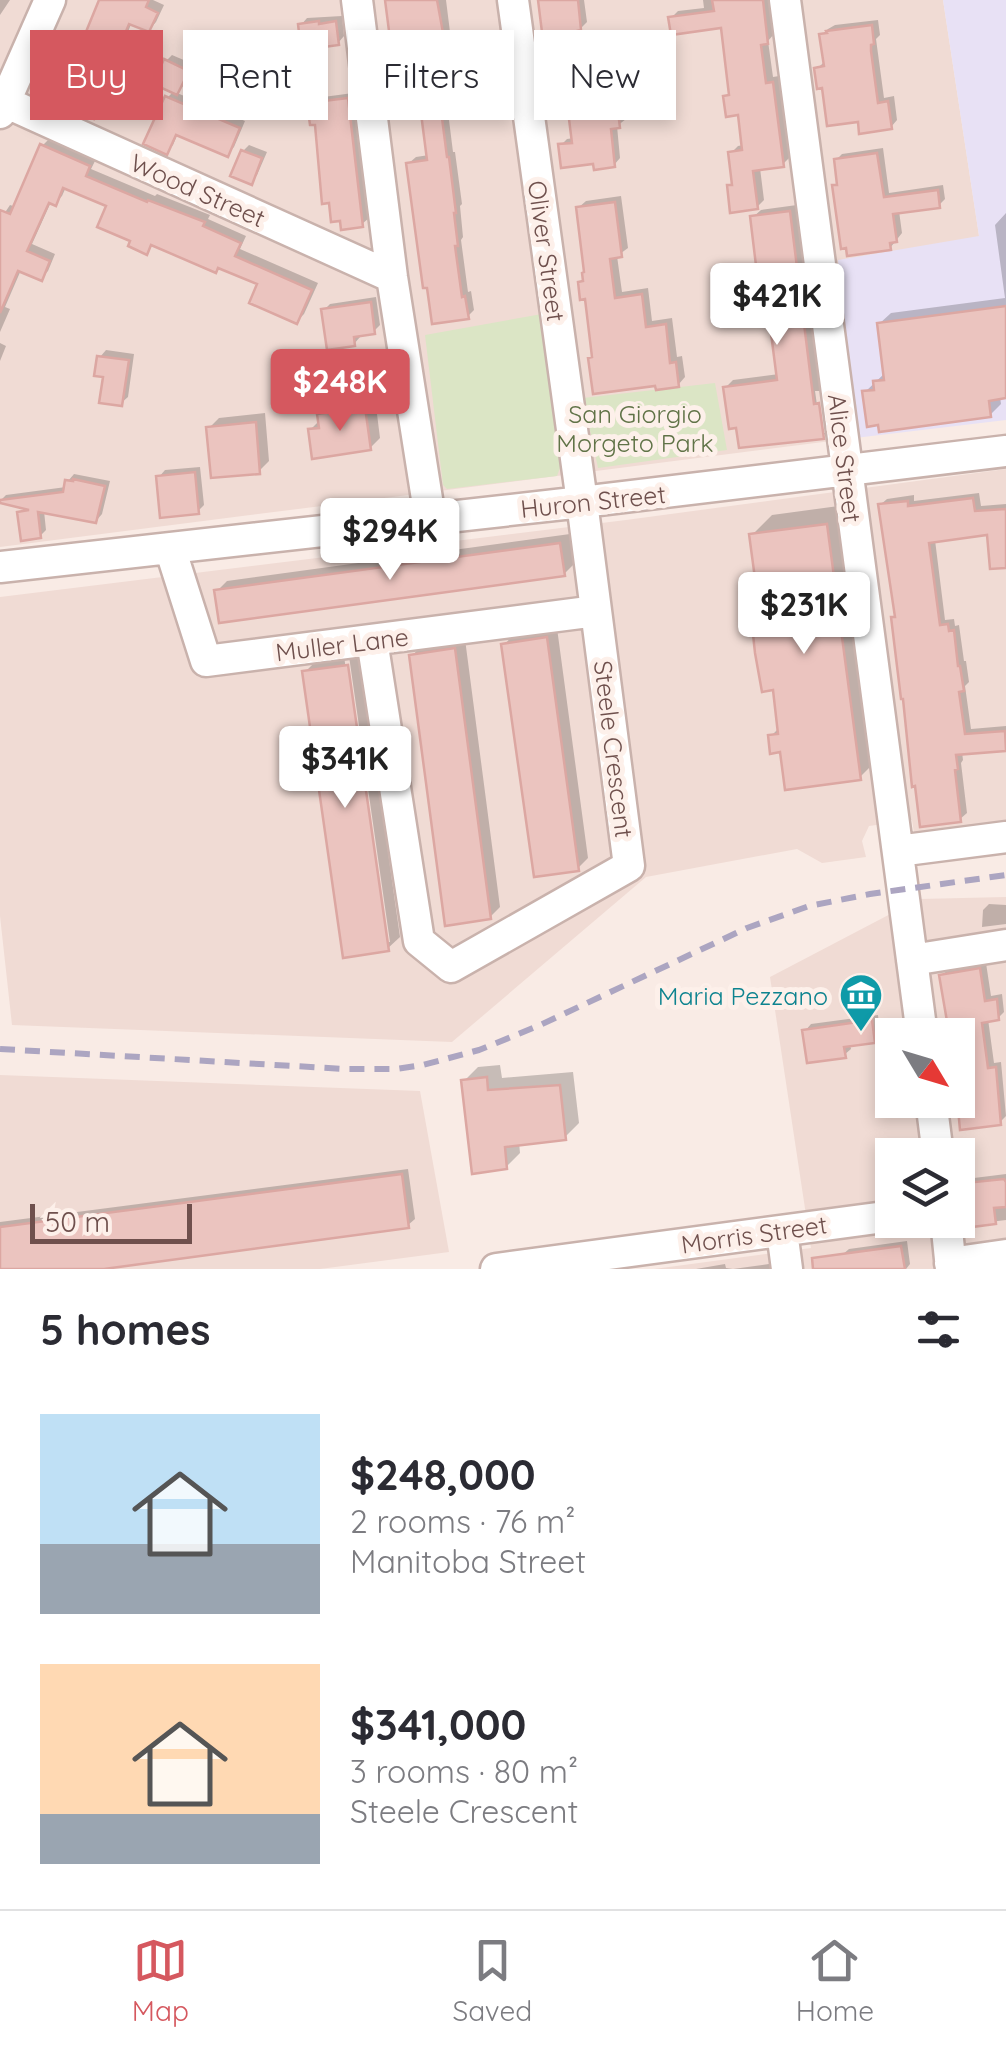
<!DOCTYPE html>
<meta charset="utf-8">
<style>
body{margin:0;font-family:Quicksand,sans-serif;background:#f7f7f7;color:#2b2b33;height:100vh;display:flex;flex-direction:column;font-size:38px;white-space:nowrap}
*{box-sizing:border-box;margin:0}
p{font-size:32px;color:#7c7c81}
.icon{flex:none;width:55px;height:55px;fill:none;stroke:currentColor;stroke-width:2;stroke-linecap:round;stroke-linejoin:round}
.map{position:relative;height:1269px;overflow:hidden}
.side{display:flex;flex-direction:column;background:#fff;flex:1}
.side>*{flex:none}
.hud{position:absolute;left:30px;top:30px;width:948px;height:90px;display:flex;gap:20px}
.needle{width:65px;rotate:128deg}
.fabs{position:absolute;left:875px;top:1018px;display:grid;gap:20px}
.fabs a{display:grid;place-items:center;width:100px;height:100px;border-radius:0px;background:#fff;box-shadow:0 5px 15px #0003;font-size:50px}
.scale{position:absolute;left:30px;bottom:25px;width:162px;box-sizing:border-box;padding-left:10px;border:5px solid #6f504d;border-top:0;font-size:28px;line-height:35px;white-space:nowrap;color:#6f504d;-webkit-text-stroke:8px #fdf0ea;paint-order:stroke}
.price{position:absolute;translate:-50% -85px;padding:0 22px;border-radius:10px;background:#fff;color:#222;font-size:32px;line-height:65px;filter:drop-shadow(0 2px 5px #0008)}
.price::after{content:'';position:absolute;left:50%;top:60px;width:30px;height:22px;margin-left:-15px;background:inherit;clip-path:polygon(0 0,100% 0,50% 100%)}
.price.active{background:#d5585f;color:#fff}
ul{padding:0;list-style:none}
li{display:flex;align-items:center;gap:30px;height:250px;padding:0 40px}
li span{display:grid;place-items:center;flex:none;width:280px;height:200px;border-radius:0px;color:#555}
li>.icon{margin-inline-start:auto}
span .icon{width:120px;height:120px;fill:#fffc;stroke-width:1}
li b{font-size:42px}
h2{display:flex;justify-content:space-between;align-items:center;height:120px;padding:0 40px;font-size:42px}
.tag{padding:0 35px;border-radius:0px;background:#fff;box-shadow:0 5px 15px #0003;font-size:35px;line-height:90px}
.tag.active{background:#d5585f;color:#fff}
.dock{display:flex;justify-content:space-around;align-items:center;height:140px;border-top:2px solid #e1e1e2;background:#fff;font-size:28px;color:#7c7c81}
.dock a{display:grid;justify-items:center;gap:5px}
.dock .active{color:#d5585f}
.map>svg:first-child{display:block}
.residential{fill:#f0dbd4;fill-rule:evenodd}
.education{fill:#e8e1f5}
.green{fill:#dbe5c5}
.shadow{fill:#0003}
.building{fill:#ebc4bf;stroke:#dca7a2;stroke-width:2.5}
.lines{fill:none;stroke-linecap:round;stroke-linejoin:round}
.minor-casing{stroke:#c9b2ac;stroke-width:35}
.minor{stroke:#fff;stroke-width:30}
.rail{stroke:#aca5c1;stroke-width:6;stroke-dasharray:15 10;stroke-linecap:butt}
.labels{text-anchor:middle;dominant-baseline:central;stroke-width:10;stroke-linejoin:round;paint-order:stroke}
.street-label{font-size:25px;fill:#6f504d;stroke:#fdf0ea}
.park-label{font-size:25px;fill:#607347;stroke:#fdf0ea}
.culture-label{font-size:25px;fill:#0d838f;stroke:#fdf0ea;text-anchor:end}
</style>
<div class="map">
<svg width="1006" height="1269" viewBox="0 0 1006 1269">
<rect width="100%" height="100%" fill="#f9ebe5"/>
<path class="residential" d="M0 0H943L979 236 855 438 0 547Z
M1006 469V822L914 833 912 820 869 826 862 841 866 857 822 863 797 849 646 877 452 1042 12 1025 0 916V597L626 520Z
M1006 897V1269H654L811 1248 770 977 919 899ZM892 1035H958V1100H892ZM892 1155H958V1220H892Z
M0 1075 420 1091 449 1252 320 1269H0Z"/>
<path class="education" d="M943 0H1006V420L855 438 838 260 979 236Z"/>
<path class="green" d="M542 314 561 460 560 468 557 476 447 489 443 485 425 335Z
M715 383 727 450 598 468 583 398Z"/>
<path class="shadow" d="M0 0H10L0 15Z
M103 0H153L164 5 156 22 149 30 132 22 118 56 111 64Z
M388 0H446L451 40 444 46 439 47 446 113 448 112 453 152H455L462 204 460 206 463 237 461 240 468 292 471 291 474 310 467 317 409 163 416 157 429 155 420 88Z
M541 0H584L587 22 579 30 584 77 599 75 602 101 623 98 626 119 617 126 620 158 614 165 561 145 567 139 574 138 570 100Z
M703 0H770L774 34 768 41 773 77 779 76 790 157 783 164 760 168 764 200 757 207 729 186 734 181 731 153 738 146 744 145 740 112 726 97 731 92 723 25 671 18 678 11 704 8Z
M342 16 344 36 338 43 301 25 307 18Z
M878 20 880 35 876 39 884 98 894 96 897 120 891 127 860 119 824 85 817 69 824 62 822 35 828 29 835 25Z
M228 31 247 39 234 71 228 78 221 37Z
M172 55 193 64 183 86 177 93 245 121 234 147 227 154 178 133 173 145 166 152 167 98 174 91 166 61Z
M64 76 106 94 100 110 93 116 57 82Z
M353 93 369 218 362 224 331 200 318 122 310 104 316 98Z
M49 139 96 159 91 169 155 196 157 194 210 215 208 219 246 236 240 249 318 283 304 314 297 321 260 282 154 244 146 252 133 240 110 205 66 187 62 196 55 203 51 202 32 244 55 254 48 271 41 278 21 270 5 307 10 309 0 332V220L10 205 16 207 42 146Z
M249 145 267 152 257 175 251 182 243 151Z
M883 148 889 193 943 185 945 199 939 205 899 211 902 233 890 248 834 186 839 182 836 160 842 154Z
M621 196 628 248 617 256 622 292 648 288 652 321 672 318 677 357 682 356 685 377 678 385 594 355 587 296 581 283 585 279 578 208 586 201Z
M797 205 821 393 820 391H815L821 433H826L823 436 726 387 733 380 779 374 769 299 754 284 760 278 753 217 761 210Z
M1006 213V396L1000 397 1001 404 990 415 865 392 886 372 879 324 891 313 1005 298 995 225Z
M376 297 380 325 374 331 360 333V337L354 344 324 310 330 304Z
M0 343 6 346 0 361Z
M106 350 134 354 128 397 121 403 105 375 100 357Z
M375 398 380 438 370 448 310 430 320 420V415L330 405Z
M265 413 269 461 259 471 209 428 219 418Z
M200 467 204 505 198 511 159 477 165 470Z
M74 474 110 481 102 514 96 521 44 511 46 530 40 536 20 513 26 507 0 501 6 495 66 487 68 481Z
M979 493 981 506 1006 504V565L990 532 935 540 945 620 954 619 955 626 959 625 964 661H966L969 682 965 686 971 729 1006 726V748L962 752 963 760 961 763 967 813 960 819 893 618 897 614 880 505 887 499 914 495V501Z
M846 505 879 758 859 778 782 750 771 736 780 727 775 687 754 626 762 617 752 535 772 515Z
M570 534 574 564 564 574 217 591 227 581Z
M557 628 588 858 578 868 504 645 514 634Z
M465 639 500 907 490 917 412 656 422 645Z
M360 654 400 937 387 949 345 955 305 672 317 660 344 656 385 942H390L349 656Z
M989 904 1006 905V924L982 927 983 910Z
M986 963 991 996 1002 994 1004 1012 998 1018 988 1019 994 1063 1001 1062 1006 1116 1000 1122 962 1127 958 1090V1035H951L942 975 949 969Z
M878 1015 880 1034 874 1041 850 1044 851 1049 844 1055 805 1031 811 1024Z
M500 1065 502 1078 573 1072 579 1123 565 1137 519 1142 520 1153 506 1167 464 1081 478 1067Z
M408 1169 415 1219 408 1225 74 1269H0V1222Z
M1006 1174V1220L974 1224 968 1184 974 1178Z
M907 1241 910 1264 906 1269H844L842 1255 849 1249Z
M776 1263 779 1269H696L725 1264 726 1268 733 1269Z"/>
<path class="building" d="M99 0H149L146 7 158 13 149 32 129 24 111 67 83 55 86 46 81 44Z
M385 0H437L446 49 433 50 441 118H442L447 157H449L456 213H454L458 246H455L462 297 465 296 469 319 432 324 427 288H423L406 163 427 160 418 90 397 93Z
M538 0H578L581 30 573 32 578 82 594 80 597 106 617 103 620 128 611 129 615 167 594 170 593 164 561 168 558 144 572 143 567 103 551 105Z
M712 0H763L768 44 761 45 766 83 773 82 784 167 753 171 758 209 730 213 727 185H732L728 152 742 150 738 115 726 117 723 96 729 95 721 28 671 35 668 17 714 11Z
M319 21V24L336 21 339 45 301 50 298 24Z
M872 25 874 44 871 45V51L878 103 888 101 892 129 859 134 858 122 827 126 822 88 817 89 814 68 824 66 819 34 827 33 826 31Z
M219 36 242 45 228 80 205 71Z
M164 59 189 71 177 95 153 84Z
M55 80 102 101 94 119 47 99Z
M165 96 240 128 228 157 176 135 167 155 143 144Z
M348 98 363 227 341 230 340 221 331 222 329 203 322 204 315 125H310L307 103Z
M40 144 90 166 86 176 147 202 148 200 205 222 203 226 241 243 235 256 312 290 297 324 249 303 257 284 218 268 216 273 151 245 147 255 128 246 130 241 97 227 106 206 63 188 56 206 49 203 27 251 50 261 42 281 18 271 0 313V210L10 214Z
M241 150 262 158 252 185 230 176Z
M877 153 884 197 938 190 940 208 893 214 897 242 890 243 891 250 847 256 846 248 841 249 832 185H837L834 159Z
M615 202 622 257 610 259 615 298 642 294 646 327 666 324 670 363 676 362 679 387 656 390 655 386 593 394 588 358 592 357 585 299 580 300 578 282 583 281 582 273 584 272 576 207Z
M790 211 814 404 819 403 824 439 739 448 736 428 729 429 723 387 777 380 767 302 754 304 751 283 758 282 750 216Z
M371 302 375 334 354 337 355 346 327 350 321 309Z
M1006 306V398L989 401 991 417 879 432 878 425 867 427 862 391 874 390 873 381 884 380 877 323Z
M97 356 129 360 122 406 99 403 103 377 94 376Z
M365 407 371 450 312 459 308 429 319 428 317 414Z
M256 422 260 474 211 478 206 427Z
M195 472 199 514 160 518 156 476Z
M73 479 105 486 96 523 38 512 41 538 21 541 17 512 29 510 0 503V500L63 492 65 480 73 481Z
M973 498 975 511 1006 509V568L990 569 987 535 929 543 940 625 948 624 949 631 954 630 958 666H960L964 691 959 692 965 734 1005 731 1006 751 956 755 958 769 955 770 961 822 920 827 915 786 912 787 903 699H901L891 617H895L878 504 908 501V506Z
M827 524 861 780 785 790 780 752 770 754 768 735 778 734 773 690 762 692 755 653 752 625 761 623 749 534Z
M560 543 565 576 219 623 214 590Z
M547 637 579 871 534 877 501 644Z
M455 648 491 919 445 926 409 655Z
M348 665 389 951 343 958 302 671Z
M980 968 985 1001 997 999 999 1020 982 1023 988 1068 996 1067 1001 1125 960 1130 958 1108V1026L948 1027 939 975Z
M872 1020 875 1043 844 1047 846 1058 807 1063 802 1030Z
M487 1077 488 1090 560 1085 566 1140 505 1147 507 1169 472 1174 461 1080Z
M402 1174 409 1228 104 1269H0V1227Z
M1004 1179 1006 1182V1207L994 1208 996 1224 972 1227 965 1183Z
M901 1246 905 1269H813L812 1258Z"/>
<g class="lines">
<g class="minor-casing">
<path id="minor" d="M357 0 392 277 430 518
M785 0 922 1035
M5 102 392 277
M0 113 50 0
M170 548 206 661 596 611
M0 567 582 502 1006 451
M372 640 419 941 451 967 629 866 582 502 513 0
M898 851 1006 837
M912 960 1006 945
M931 1100 938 1155
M946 1220 951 1269
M782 1231 787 1269
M950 1263 1006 1255
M496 1269 892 1216"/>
</g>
<use href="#minor" class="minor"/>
<path class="rail" d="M0 1049 345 1069H396L423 1065 479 1050 538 1026 747 928 809 906 870 894 1006 875"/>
</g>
<defs>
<g id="museum-pin" transform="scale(2.25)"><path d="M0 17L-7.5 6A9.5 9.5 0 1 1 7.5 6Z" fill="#0f9aa8" stroke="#fdf0ea"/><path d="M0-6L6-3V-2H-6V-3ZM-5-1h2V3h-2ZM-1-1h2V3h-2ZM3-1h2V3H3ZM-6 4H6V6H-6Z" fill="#fff"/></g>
</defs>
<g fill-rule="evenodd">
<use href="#museum-pin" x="861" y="995"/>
</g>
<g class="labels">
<g class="street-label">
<text transform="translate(198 190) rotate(24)">Wood Street</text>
<text transform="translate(547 251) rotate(82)">Oliver Street</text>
<text transform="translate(845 458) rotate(83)">Alice Street</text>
<text transform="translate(593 501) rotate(-6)">Huron Street</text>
<text transform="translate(342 644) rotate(-7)">Muller Lane</text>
<text transform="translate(614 749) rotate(83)">Steele Crescent</text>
<text transform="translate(754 1234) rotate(-8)">Morris Street</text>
</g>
<g class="park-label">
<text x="635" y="413">San Giorgio<tspan x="635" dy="29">Morgeto Park</tspan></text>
</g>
<g class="culture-label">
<text x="828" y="995">Maria Pezzano</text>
</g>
</g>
</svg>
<div class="fabs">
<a><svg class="needle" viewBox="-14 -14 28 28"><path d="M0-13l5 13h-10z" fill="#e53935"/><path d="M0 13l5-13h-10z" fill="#7c7c81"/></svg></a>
<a><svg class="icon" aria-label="layers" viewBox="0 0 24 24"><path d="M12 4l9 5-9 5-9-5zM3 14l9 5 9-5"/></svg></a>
</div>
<div class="scale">50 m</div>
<b class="price" style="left:777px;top:348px">$421K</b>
<b class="price active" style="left:340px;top:434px">$248K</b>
<b class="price" style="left:390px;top:583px">$294K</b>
<b class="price" style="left:804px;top:657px">$231K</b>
<b class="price" style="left:345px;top:811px">$341K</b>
<div class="hud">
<a class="tag active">Buy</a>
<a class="tag">Rent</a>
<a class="tag">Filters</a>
<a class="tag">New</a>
</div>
</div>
<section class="side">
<h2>5 homes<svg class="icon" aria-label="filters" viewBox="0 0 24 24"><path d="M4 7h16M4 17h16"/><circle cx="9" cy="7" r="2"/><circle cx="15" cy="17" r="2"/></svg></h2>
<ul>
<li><span style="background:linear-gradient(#bfe0f5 65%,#9aa5b1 0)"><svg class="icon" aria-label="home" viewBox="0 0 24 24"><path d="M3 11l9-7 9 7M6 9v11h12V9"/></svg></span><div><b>$248,000</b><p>2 rooms · 76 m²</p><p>Manitoba Street</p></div></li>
<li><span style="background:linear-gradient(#ffd9b3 75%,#9aa5b1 0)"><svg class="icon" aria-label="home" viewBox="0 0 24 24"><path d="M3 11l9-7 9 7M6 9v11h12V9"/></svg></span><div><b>$341,000</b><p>3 rooms · 80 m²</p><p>Steele Crescent</p></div></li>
</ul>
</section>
<nav class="dock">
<a class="active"><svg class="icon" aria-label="map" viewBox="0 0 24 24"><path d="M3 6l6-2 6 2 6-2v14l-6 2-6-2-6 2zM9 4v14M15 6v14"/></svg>Map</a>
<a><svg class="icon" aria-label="saved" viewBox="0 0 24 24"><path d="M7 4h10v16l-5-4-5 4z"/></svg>Saved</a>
<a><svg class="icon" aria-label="home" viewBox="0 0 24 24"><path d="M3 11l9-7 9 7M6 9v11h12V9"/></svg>Home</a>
</nav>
